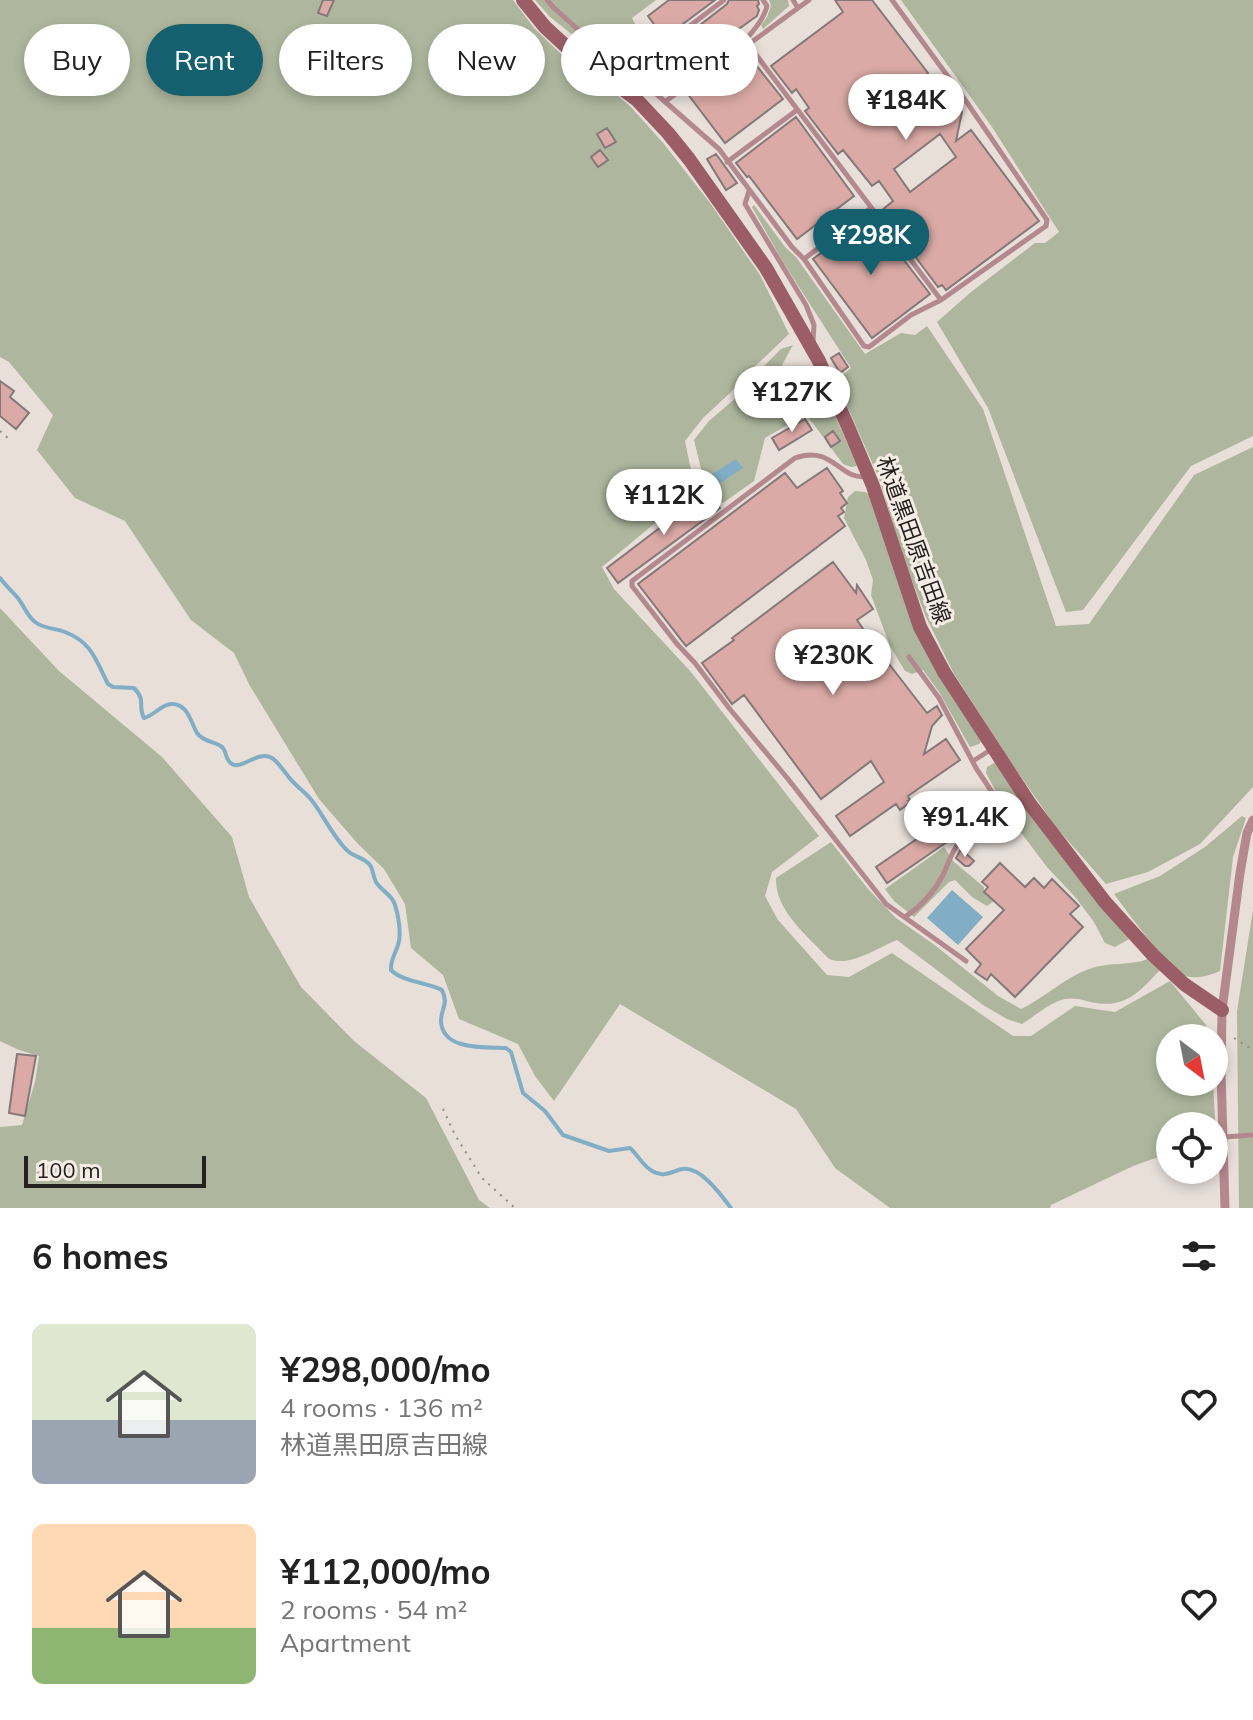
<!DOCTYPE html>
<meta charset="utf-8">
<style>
body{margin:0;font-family:Mulish,"Noto Sans JP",sans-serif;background:#f2f2f2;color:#222;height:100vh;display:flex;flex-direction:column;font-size:30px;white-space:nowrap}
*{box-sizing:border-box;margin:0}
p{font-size:26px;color:#767676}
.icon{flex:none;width:44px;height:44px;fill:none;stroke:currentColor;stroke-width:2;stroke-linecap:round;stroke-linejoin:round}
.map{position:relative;height:1208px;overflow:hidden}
.side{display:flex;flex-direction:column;background:#fff;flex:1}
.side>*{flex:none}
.top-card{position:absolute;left:24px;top:24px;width:800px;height:72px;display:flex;gap:16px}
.needle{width:52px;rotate:148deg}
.controls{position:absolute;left:1156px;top:1024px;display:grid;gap:16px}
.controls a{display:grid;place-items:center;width:72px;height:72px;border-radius:50%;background:#fff;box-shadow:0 4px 12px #0003;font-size:40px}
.scale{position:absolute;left:24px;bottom:20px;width:182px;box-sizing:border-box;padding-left:8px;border:4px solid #24211e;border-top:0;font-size:22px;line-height:28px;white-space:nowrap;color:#24211e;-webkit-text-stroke:6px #f6ece6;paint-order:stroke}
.price{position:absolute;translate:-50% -68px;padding:0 18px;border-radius:28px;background:#fff;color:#222;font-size:26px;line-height:52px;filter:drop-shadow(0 2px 4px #0008)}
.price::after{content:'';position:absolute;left:50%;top:48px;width:24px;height:18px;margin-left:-12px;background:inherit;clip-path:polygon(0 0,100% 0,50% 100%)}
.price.active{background:#15606e;color:#fff}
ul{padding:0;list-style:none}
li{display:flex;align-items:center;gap:24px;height:200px;padding:0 32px}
li span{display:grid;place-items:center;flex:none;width:224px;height:160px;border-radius:12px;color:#555}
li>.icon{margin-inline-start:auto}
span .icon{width:96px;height:96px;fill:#fffc;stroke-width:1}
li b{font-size:34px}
h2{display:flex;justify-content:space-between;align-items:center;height:96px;padding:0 32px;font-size:34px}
.tag{padding:0 28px;border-radius:36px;background:#fff;box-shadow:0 4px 12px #0003;font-size:28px;line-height:72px}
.tag.active{background:#15606e;color:#fff}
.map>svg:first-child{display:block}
.green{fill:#aeb69d;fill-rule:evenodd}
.water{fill:#81aec5}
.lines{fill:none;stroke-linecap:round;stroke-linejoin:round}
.stream{stroke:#81aec5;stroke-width:4}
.building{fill:#dbaaa6;stroke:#847978;stroke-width:2;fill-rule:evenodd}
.path{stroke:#938d88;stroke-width:2;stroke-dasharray:2 6;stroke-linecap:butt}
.lane{stroke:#b4898e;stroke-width:5}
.street{stroke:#b4898e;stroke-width:9}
.secondary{stroke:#9b5e66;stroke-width:14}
.labels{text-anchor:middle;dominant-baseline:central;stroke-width:6;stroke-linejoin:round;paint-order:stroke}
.street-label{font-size:22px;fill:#24211e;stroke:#f6ece6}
</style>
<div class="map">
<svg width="1253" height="1208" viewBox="0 0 1253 1208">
<rect width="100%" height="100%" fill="#e8dfd9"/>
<path class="green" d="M0 0H513L534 28 562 55 606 86 631 107 664 144 710 203 760 275 789 334 749 372 730 393 703 418 685 441 695 490 602 567 614 589 691 672 819 836 772 872 765 896 778 920 827 975 849 977 892 953 1013 1036H1031L1075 1006 1115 1012 1170 981 1206 1025 1208 1038H1170V1082H1213L1216 1137 1214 1138V1126H1170V1153L1133 1166 1051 1205 1050 1208H890L835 1168 796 1109 620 1004 554 1101 535 1076 518 1044 459 1019 443 975 411 948 405 904 384 869 358 844 319 799 250 686 234 653 191 620 125 521 75 498 37 450 53 415 9 362 0 357Z
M535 0H656L632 18 634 22 652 47 621 73 550 17Z
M769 0H788L789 6 763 29 761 25 767 17 771 6Z
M901 0H1253V436L1191 466 1083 610 1066 612 988 408 937 322 971 292 1035 243H1045L1059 232 992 127Z
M754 205 785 247 796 257 865 354 901 333 915 335 927 326 983 409 1056 626 1089 624 1194 475 1253 447V787L1200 844 1148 872 1106 884 1056 827 1012 764 953 672 926 617 901 552 879 478 839 388 838 379 851 368 783 262 752 207Z
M793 345 782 365 780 382 745 406 750 412 816 372 857 466 851 467 843 464 806 414 765 438 754 481 723 503 706 489 694 440 709 421 744 391 754 376 781 349ZM812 379 819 392 802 400 798 391 800 389 799 385Z
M855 491 865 492 871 495 916 626 983 739 979 744 970 747 939 692 923 670 912 674 905 671 890 646 871 595 873 580 866 560 844 518 848 497Z
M0 608 59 671 162 757 232 837 249 897 301 987 354 1041 426 1098 479 1200 490 1208H0V1127L22 1125 35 1082 39 1056 19 1050 0 1041Z
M996 762 1079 876 1129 939 1115 947 1105 943 1094 922 1076 898 1047 867 1010 818 986 773 987 767Z
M1242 816 1246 818 1233 857 1220 971C1208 976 1195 980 1183 975 1168 968 1126 910 1114 894L1160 876 1205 847Z
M831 842 868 889 896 918 936 946 998 996 1021 1009C1046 997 1065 977 1092 968 1110 962 1129 966 1148 959L1160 970C1141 990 1127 1008 1096 1003 1085 1001 1077 997 1065 999 1050 1002 1035 1016 1022 1024L1007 1019 983 1005 897 940C877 948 847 969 828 958 807 935 775 911 776 878Z
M944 847 954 862 984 887V892L994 901 987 906 972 897 955 880 949 882 914 917 894 901 885 889Z
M1253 910V1208H1239L1237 1011Z"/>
<path class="water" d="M736 459 743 468 716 486 706 478Z
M952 890 983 917 958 945 927 918Z"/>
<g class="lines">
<path class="stream" d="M0 578C5 585 11 590 17 597 24 605 26 615 35 622 44 629 55 628 65 632 93 643 96 661 108 684L113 687 134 688C147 701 137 706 144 718 155 715 162 704 171 704 188 703 191 723 197 733 204 743 216 741 223 748 227 753 225 760 232 764 242 770 258 750 272 758 278 762 283 770 288 776 295 786 306 792 313 802 323 815 337 843 349 852 355 857 365 858 370 865 373 869 373 876 376 882 381 891 392 894 395 905 398 914 401 931 399 941 397 952 390 959 391 970 403 982 426 982 442 990 449 1006 441 1007 441 1021 442 1051 486 1047 506 1048L511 1052 523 1093 545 1111 563 1135 609 1151 630 1148C638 1155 642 1165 652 1171 664 1178 670 1172 682 1169 701 1166 721 1195 731 1208"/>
</g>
<path class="building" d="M323 0H334L327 16 318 13Z
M669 0H715L664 38 648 16Z
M729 0H758L759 4 757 6 759 10 757 16 729 36 734 43 707 64 698 51 658 81 647 66 727 4Z
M835 0H872L928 73 912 85 941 86 962 112 956 141 971 130 1039 221 946 290 942 285 938 287 881 211 893 201 879 181 872 186 843 150 838 154 805 111 809 108 796 89 792 93 771 66 843 12ZM940 134 956 157 910 192 894 169Z
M744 50 783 99 725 143 687 93Z
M796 117 854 196 797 239 749 176 747 177 736 163Z
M607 128 616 142 605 148 597 134Z
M600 150 608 160 598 167 591 157Z
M716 154 737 183 726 190 707 159Z
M870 216 930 294 872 338 813 259Z
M839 353 848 367 840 373 831 358Z
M812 379 819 392 802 400 798 390 800 389 798 385Z
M0 381 14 391 10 397 29 413 16 429 0 416Z
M805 419 812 430 779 450 772 438Z
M833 431 840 441 831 447 825 437Z
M827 468 843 491 840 493 847 503 841 508 844 512 838 516 845 526 686 646 638 584 785 473 797 488Z
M707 492 720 508 618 583 607 568Z
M833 562 856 593 857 585 873 609 857 620 872 642 927 713 937 706 942 715 932 726 924 754 946 739 960 760 908 796 910 800 908 801 909 803 900 810 896 804 850 836 836 816 884 782 871 761 821 799 744 695 732 704 702 663 734 640 732 638Z
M981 795 992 811 887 883 876 867Z
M961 849 974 861 969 866H965L956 858Z
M1000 863 1025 887 1034 878 1044 888 1052 879 1079 906 1070 914 1083 927 1015 997 991 974 987 980 975 972 981 964 966 949 1004 910 984 892 988 887 982 882Z
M17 1054 36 1056 25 1116 9 1113Z"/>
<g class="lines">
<path class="path" d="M0 431 9 439
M1234 1038 1253 1050
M443 1109 455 1135 482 1178 515 1208"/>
<path class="lane" d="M547 0 553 7 592 42 630 71
M724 0 630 71 719 149 792 247 804 259 864 346 869 347 911 315 941 300 1046 226 1047 220 968 104 892 0
M793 0 798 8
M745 40 941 300
M749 44 809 0
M666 101C695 79 758 42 767 6L763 0
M727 162 797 110
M749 191 745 204 806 305 814 325 813 341
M804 259 871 208
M868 476C839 482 834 444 795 458L632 581V586L677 644 695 663 729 708 788 779 886 904 966 961
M973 761 992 749
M905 917C920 907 934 892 943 875 949 861 954 846 965 836 977 825 994 827 1004 816V810L976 768 939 698 909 657
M1224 1137 1253 1135"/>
<path class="street" d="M1225 1208 1221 1071 1222 1010 1240 873 1247 833 1253 820"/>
<path class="secondary" d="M523 0 545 27 571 51 637 100 668 133 689 159 766 268 819 361 849 429 873 486 920 627 944 672 1030 804 1105 902 1153 955 1184 984 1222 1010"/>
</g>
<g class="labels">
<g class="street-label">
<text transform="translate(914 540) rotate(70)">林道黒田原吉田線</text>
</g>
</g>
</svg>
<div class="controls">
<a><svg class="needle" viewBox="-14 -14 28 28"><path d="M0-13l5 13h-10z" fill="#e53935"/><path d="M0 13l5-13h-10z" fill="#767676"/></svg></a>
<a><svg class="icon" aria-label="locate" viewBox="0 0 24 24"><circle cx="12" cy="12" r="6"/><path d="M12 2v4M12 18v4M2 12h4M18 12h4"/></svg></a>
</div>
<div class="scale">100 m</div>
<b class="price" style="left:906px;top:142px">¥184K</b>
<b class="price active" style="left:871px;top:277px">¥298K</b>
<b class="price" style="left:792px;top:434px">¥127K</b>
<b class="price" style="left:664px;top:537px">¥112K</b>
<b class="price" style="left:833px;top:697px">¥230K</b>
<b class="price" style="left:965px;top:859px">¥91.4K</b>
<div class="top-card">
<a class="tag">Buy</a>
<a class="tag active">Rent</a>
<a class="tag">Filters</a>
<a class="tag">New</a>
<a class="tag">Apartment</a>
</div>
</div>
<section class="side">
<h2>6 homes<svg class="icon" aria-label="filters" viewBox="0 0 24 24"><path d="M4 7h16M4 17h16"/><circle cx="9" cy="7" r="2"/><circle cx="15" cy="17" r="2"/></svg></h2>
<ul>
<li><span style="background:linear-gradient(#dfe7d0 60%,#9aa5b1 0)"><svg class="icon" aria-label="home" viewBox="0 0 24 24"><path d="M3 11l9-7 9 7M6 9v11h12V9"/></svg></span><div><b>¥298,000/mo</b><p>4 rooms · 136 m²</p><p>林道黒田原吉田線</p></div><svg class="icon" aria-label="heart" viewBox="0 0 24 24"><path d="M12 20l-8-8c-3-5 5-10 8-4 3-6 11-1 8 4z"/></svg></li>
<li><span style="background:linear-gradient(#ffd9b3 65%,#8fb573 0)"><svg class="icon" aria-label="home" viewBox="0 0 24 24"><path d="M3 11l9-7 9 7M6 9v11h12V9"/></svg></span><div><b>¥112,000/mo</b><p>2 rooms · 54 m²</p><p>Apartment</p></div><svg class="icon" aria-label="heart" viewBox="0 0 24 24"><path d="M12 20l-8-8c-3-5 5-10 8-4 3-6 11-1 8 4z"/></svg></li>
</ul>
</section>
